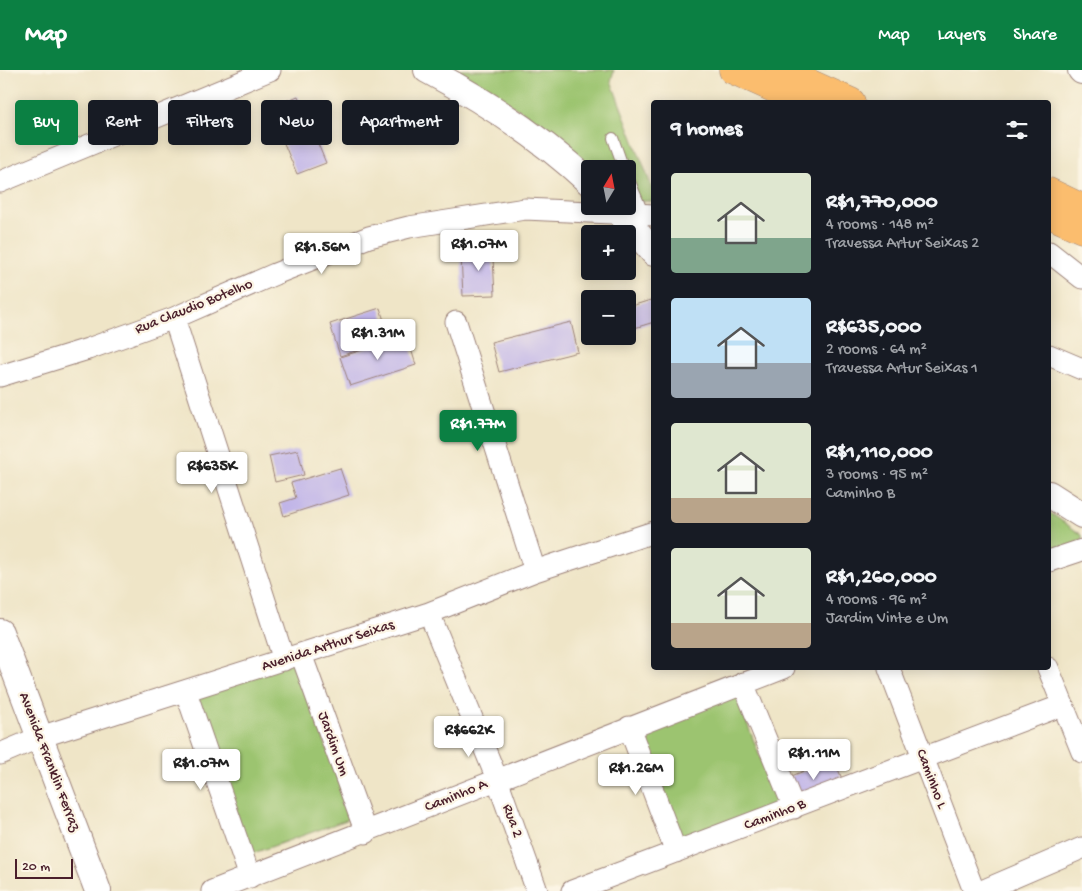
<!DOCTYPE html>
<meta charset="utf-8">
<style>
body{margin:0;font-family:"Gochi Hand",sans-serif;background:#242831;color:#f1f3f6;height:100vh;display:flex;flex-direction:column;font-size:19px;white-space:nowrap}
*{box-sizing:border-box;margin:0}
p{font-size:16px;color:#9ea1a6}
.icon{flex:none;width:28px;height:28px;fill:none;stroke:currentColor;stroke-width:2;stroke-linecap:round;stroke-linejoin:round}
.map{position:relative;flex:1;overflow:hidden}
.details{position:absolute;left:651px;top:30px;width:400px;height:570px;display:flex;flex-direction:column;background:#171b24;border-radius:5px;box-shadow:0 2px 12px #0003}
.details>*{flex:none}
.banner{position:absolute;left:15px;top:30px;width:475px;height:45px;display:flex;gap:10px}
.needle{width:32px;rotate:10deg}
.tools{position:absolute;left:581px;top:90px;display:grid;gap:10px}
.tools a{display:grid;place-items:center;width:55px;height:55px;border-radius:5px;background:#171b24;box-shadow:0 2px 12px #0003;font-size:25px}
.scale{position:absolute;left:15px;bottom:12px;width:58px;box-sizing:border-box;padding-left:5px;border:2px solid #4a1f2b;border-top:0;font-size:14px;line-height:18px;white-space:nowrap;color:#4a1f2b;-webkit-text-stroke:4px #fcf5e5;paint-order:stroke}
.price{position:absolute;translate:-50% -42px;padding:0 11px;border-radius:5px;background:#fff;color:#222;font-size:16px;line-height:32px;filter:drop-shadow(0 1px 2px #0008)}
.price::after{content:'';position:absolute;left:50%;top:30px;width:15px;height:11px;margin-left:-8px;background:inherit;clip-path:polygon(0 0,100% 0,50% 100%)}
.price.current{background:#0b8043;color:#fff}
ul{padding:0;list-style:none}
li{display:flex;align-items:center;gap:15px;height:125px;padding:0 20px}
li span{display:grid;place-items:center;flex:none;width:140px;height:100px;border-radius:5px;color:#555}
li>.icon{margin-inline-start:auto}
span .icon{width:60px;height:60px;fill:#fffc;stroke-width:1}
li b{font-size:21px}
h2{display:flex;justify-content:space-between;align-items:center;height:60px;padding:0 20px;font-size:21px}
.chip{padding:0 18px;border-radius:5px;background:#171b24;box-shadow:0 2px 12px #0003;font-size:18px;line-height:45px}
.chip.current{background:#0b8043;color:#fff}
header{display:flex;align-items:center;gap:30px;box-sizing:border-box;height:70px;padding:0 25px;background:#0b8043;color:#fff}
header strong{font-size:24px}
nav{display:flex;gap:28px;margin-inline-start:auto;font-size:18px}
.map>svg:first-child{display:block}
.green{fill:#9cc470;stroke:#73724e}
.building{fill:#c0b4e8}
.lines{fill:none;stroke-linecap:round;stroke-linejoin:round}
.service-casing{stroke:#9c8279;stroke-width:12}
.minor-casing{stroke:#9c8279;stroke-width:23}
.tertiary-casing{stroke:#9c8279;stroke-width:28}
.primary-casing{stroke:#9c8279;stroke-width:29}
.service{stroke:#fff;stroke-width:10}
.minor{stroke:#fff;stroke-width:21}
.tertiary{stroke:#fff;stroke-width:26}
.primary{stroke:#fbbd6e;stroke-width:28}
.labels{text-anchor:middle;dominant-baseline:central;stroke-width:4.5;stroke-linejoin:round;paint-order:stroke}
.street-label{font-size:15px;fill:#4a1f2b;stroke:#fcf5e5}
</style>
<header>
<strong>Map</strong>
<nav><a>Map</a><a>Layers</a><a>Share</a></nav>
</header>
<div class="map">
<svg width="1082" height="821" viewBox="0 0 1082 821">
<rect width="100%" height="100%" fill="#fcf5e5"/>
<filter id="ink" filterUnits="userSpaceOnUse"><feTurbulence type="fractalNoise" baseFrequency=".02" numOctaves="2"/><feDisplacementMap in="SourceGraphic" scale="10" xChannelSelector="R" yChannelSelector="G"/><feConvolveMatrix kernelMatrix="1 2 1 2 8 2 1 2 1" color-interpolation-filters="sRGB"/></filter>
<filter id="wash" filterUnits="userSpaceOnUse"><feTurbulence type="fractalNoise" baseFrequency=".0096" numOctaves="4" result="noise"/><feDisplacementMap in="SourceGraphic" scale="20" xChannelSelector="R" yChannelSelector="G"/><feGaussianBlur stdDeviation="1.12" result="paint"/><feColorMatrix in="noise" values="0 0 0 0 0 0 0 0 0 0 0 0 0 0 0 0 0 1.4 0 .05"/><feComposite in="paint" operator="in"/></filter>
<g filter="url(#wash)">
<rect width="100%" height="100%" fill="#efe5c7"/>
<path class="green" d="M454 0H614L611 11 654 123V131H628V99H592L557 63Z
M1049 442 1082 465V476L1049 487Z
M295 590 352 748 251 784 194 626Z
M734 619 778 734 680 770 637 656Z"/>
<g id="blocks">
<path class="building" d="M298 26 326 93 297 104 269 38Z
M479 170H492L495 225 463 226 461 185 480 184Z
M654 229V252L628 260V237Z
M380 238 390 270 340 286 330 254Z
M571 252 578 282 499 302 491 272Z
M407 266 416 295 350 316 340 287Z
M298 380 304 405 275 412 269 386Z
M340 398 349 425 284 446 280 433 296 428 291 413Z
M834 689 844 714 794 734 784 709Z"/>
</g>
</g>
<g filter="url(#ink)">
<use href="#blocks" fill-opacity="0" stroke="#9c8279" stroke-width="1"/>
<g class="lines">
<g class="service-casing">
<path id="service" d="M613 68 624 99
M628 107 644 145"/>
</g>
<g class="minor-casing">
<path id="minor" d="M0 112 270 0
M1049 182 1082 208
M174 248 284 590
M456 252 535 501
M1049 285 1082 299
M0 306 88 279 174 248 275 204 369 167 409 157 525 139 654 145
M1049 491 1082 480
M429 543 497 709 537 821
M301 584 366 763
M889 598 974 821
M1048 598 1082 682
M743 613 794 738
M186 622 250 807
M629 657 676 782
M0 684 40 667 429 543 535 501 654 462
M212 821 784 598
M572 821 1063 635
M982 821 1082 778"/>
</g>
<g class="tertiary-casing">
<path id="tertiary" d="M427 0C485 31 542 68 590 113
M1081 0 1082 1
M614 136 654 183
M1049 424 1082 445
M0 562 98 821"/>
</g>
<g class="primary-casing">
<path id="primary" d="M733 0 804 32
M780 0 851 32
M1049 122 1082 138
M1049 144 1082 159"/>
</g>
<use href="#service" class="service"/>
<use href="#minor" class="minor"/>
<use href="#tertiary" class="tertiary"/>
<use href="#primary" class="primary"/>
</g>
</g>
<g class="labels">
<g class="street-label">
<text transform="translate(194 237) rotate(-22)">Rua Claudio Botelho</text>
<text transform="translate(328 576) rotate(-18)">Avenida Arthur Seixas</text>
<text transform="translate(333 674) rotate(70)">Jardim Um</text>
<text transform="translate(49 692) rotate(69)">Avenida Franklin Ferraz</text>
<text transform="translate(931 709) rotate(69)">Caminho L</text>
<text transform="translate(456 726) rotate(-22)">Caminho A</text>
<text transform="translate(775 745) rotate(-21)">Caminho B</text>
<text transform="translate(512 751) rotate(70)">Rua 2</text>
</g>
</g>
</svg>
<div class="tools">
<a><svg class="needle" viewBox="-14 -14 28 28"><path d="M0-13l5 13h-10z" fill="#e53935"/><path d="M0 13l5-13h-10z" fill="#9ea1a6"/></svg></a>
<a>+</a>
<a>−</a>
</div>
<div class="scale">20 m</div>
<b class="price" style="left:479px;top:202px">R$1.07M</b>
<b class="price" style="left:322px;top:205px">R$1.56M</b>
<b class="price" style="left:378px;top:291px">R$1.31M</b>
<b class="price current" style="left:478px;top:382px">R$1.77M</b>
<b class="price" style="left:212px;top:424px">R$635K</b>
<b class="price" style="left:469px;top:688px">R$662K</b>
<b class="price" style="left:814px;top:711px">R$1.11M</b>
<b class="price" style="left:201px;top:721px">R$1.07M</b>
<b class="price" style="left:636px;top:726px">R$1.26M</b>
<div class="banner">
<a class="chip current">Buy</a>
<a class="chip">Rent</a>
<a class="chip">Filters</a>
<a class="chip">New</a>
<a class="chip">Apartment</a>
</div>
<section class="details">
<h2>9 homes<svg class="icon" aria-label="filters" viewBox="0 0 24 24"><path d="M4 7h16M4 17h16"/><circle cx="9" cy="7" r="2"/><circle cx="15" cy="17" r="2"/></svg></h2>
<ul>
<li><span style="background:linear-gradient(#dfe7d0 65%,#7fa58c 0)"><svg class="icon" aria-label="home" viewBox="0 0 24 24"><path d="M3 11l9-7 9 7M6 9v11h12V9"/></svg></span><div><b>R$1,770,000</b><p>4 rooms · 148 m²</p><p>Travessa Artur Seixas 2</p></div></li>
<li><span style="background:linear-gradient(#bfe0f5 65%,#9aa5b1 0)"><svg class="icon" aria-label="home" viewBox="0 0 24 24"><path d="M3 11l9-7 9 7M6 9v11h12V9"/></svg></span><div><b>R$635,000</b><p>2 rooms · 64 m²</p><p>Travessa Artur Seixas 1</p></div></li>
<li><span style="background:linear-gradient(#dfe7d0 75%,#b9a48a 0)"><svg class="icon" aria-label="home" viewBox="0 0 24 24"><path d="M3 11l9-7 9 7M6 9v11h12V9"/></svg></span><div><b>R$1,110,000</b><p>3 rooms · 95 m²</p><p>Caminho B</p></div></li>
<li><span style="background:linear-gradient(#dfe7d0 75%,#b9a48a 0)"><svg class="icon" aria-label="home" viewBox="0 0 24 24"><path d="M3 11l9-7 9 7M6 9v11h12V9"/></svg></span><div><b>R$1,260,000</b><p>4 rooms · 96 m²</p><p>Jardim Vinte e Um</p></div></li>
</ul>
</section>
</div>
